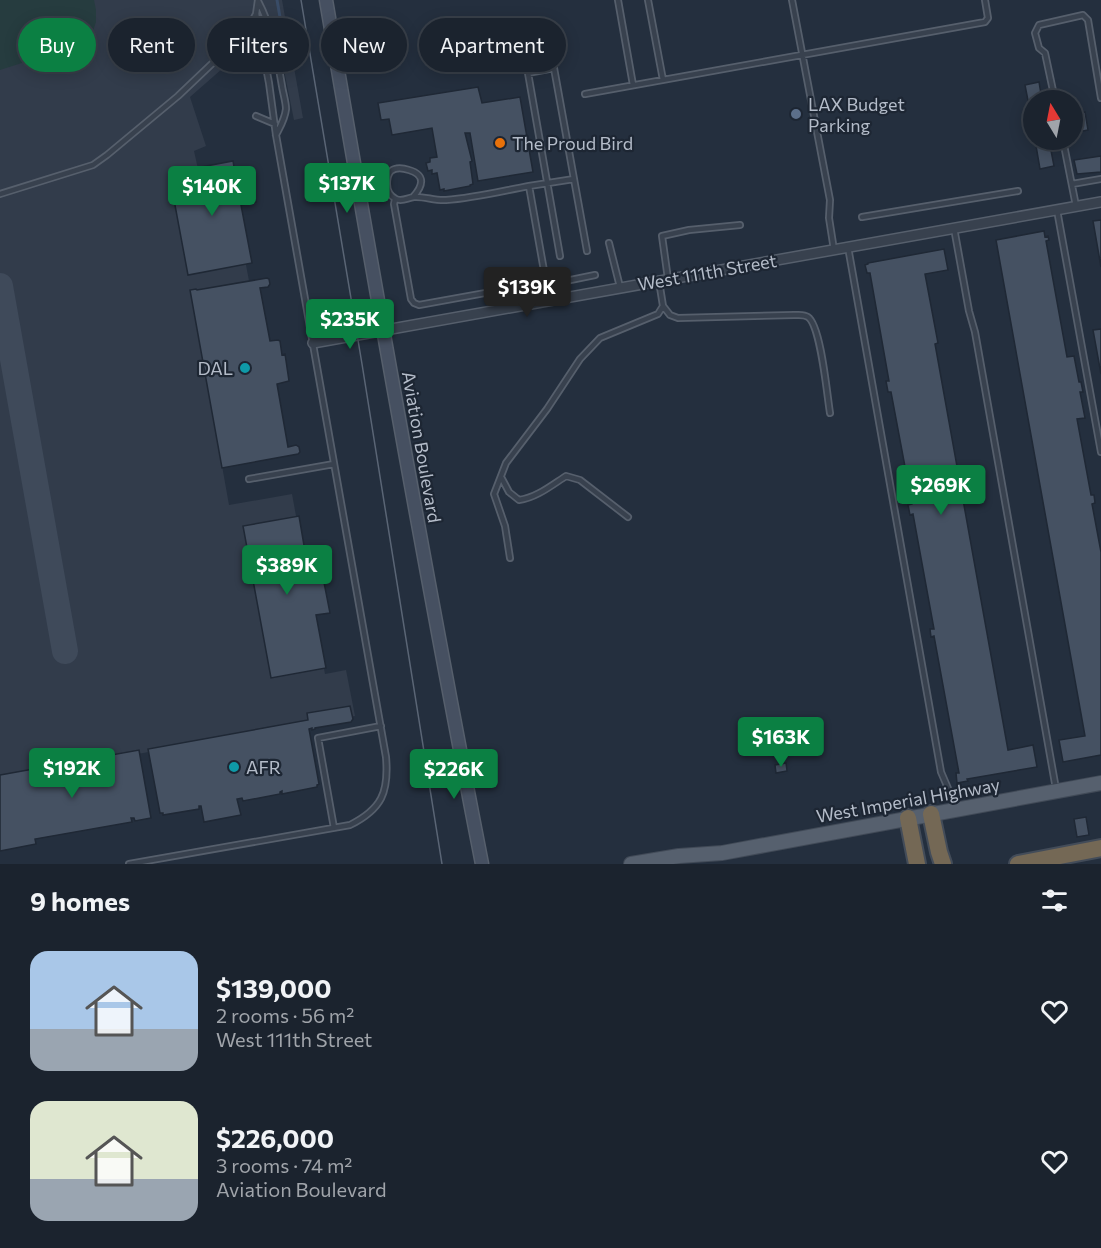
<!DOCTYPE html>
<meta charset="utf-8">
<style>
body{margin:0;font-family:Commissioner,sans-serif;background:#242b36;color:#f1f3f6;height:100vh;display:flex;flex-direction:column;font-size:22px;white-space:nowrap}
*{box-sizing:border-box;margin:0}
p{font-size:20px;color:#a0a4aa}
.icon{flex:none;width:33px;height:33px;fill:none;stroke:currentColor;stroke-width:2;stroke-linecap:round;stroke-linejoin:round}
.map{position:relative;height:864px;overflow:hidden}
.panel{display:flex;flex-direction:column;background:#1b232e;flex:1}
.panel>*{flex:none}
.guide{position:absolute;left:18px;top:18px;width:600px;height:54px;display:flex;gap:12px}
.needle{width:39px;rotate:350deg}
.controls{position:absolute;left:1023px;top:90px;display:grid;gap:12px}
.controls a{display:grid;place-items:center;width:60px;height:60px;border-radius:50%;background:#1b232e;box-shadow:0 3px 15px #0003,0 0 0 2px #39404a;font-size:30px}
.price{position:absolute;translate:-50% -51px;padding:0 14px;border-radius:6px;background:#0b8043;color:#fff;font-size:20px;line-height:39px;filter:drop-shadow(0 2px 3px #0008)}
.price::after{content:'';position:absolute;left:50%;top:36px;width:18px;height:14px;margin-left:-9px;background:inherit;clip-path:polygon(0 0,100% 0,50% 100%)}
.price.on{background:#222;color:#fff}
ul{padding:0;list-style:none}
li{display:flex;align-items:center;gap:18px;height:150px;padding:0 30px}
li span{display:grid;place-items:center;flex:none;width:168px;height:120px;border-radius:18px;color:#555}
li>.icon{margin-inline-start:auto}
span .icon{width:72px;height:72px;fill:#fffc;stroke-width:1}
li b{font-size:26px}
h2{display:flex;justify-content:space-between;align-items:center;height:72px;padding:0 30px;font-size:26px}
.pill{padding:0 21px;border-radius:27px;background:#1b232e;box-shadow:0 3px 15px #0003,0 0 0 2px #39404a;font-size:21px;line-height:54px}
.pill.on{background:#0b8043;color:#fff}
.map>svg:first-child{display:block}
.airport{fill:#323c4b}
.green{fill:#263c3f}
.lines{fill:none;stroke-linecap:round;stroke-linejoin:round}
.stream{stroke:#394c67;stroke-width:3}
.taxiway{stroke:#3f4a5a;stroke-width:26}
.building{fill:#455162;stroke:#1f2835;stroke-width:1.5}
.service-casing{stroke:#565f6c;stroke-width:8}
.minor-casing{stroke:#565f6c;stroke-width:12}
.secondary-casing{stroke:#565f6c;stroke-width:15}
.primary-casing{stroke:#414a57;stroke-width:16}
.motorway-casing{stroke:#434c59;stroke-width:20}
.service{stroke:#38414e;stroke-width:4.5}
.minor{stroke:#38414e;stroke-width:9}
.secondary{stroke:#465061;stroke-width:12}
.primary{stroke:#56606e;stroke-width:14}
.motorway{stroke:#746855;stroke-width:16}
.tram{stroke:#5a6575;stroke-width:1.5}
.service-dot{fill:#5c6f8a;stroke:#1d2633;stroke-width:2}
.food-dot{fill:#e8710a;stroke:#1d2633;stroke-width:2}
.culture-dot{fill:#0f9aa8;stroke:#1d2633;stroke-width:2}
.labels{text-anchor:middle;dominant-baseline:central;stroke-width:4.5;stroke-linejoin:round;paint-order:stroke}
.poi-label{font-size:18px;fill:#b4bcc9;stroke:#1d2633;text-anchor:start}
.street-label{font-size:18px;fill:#b4bcc9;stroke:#1d2633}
</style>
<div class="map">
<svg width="1101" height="864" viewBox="0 0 1101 864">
<rect width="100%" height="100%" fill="#242f3e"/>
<path class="airport" d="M0 0H282L303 118 294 120 279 45 259 49 256 45 247 47 190 97 206 146 194 151 198 169 227 165 250 286 192 297 229 505 292 494 325 674 346 670 355 716 0 778Z"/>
<path class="green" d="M0 0H94L96 10V22L92 34 81 44 0 70Z"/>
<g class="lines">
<path class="stream" d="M277 0 289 68"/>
<path class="taxiway" d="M0 286 65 651"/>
</g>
<path class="building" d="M1039 82 1042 100H1034V132L1025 85Z
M478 87 482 103 520 97 533 172 478 181 470 133H465L472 161 470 162 473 184 470 185V186L444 191V189L440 190 437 173 432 174V170L428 171 426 163 430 162V158L437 157 432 128 392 135 389 119 381 120 378 103Z
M1085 112 1088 130 1078 132 1075 114Z
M1035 140H1049L1054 166 1040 169Z
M1101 156V172L1077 174 1074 160Z
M233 161 237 185 252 183 256 202 241 205 252 263 188 275 169 173Z
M1101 220V267L1093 221Z
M1044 231 1045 237 1048 236 1049 240 1046 241 1067 357 1074 356 1079 382H1081L1083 392H1080L1085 418 1077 419 1091 495H1094L1095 503 1092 504 1101 552V755L1063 762 1059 740 1085 736 996 240Z
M944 249 948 270 925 274 938 343 935 344 1008 750 1033 745 1037 767 967 779 968 781 957 783 956 773H959L934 636 931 637 930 629H934L913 514 910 515 908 505 912 504 891 392H888L886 381H889L870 273H867L865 265 868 264V263Z
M267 278 269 279 270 284 268 287 260 288 270 341 278 340 280 341 282 355 285 354 289 381 277 384 288 447 296 445 299 447 300 452 298 454 222 468 190 290 196 289 197 290Z
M1101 329V374L1093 330Z
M299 516 308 569 321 567 330 613 316 615 326 668 271 678 243 526Z
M350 706 353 719 351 722 315 728V729L312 730V728L309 729 319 784 317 785V787L282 794V791L280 792V794L243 801 242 798 237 799 241 815 204 822 201 806H199V809L163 815V813H160L148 749 308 720 307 713Z
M139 750 151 818 135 821 134 818H131L132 822 35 839 36 844 0 851V775Z
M786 763 787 771 776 773 775 765Z
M1086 817 1089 835 1077 837 1074 819Z"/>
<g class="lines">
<g class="service-casing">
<path id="service" d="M618 0 633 85
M648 0 663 80
M792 0 830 200 829 218 834 250
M258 1C272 27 277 57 282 86 283 93 286 102 286 109 285 119 280 127 276 135
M585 94 985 22 988 18 985 0
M1055 100 1045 53 1039 48 1035 33 1039 25 1083 15 1088 20 1101 98
M256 116 275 124
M1063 140 1076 206
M1072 184 1101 179
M529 186 574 179 587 251
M361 190 387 186
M0 194 93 165 107 155 178 96 239 38 249 27 256 14 258 0
M395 199 394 204 411 299 414 303 419 305 546 282 529 186C502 191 474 198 446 200 435 201 424 196 414 197 407 198 402 202 396 199 390 196 387 190 387 184 387 180 388 174 391 171 396 167 403 168 409 170 426 175 423 186 413 197
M1057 210 1101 452
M862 217 1018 191
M954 228 969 311 975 332 1056 789
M609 243 620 287
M848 247 941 772 956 807
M560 256 528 73 554 68 574 179
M668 279 662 236 689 230 740 225
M546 282 549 300
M546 285 595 275
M663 306 670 315 678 318 794 315C799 315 804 314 808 317 821 326 827 395 830 413
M501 477 509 492 519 500C536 498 552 485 566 476L580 480 628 517
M249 479 334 464
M510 558 505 526 494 494 506 463 547 409 580 359 600 338 658 314 663 306 659 281
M334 828 318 738 381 726
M129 864 350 825C382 809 389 792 386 757L276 135 269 83 256 14"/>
</g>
<g class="minor-casing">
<path id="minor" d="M313 343 1101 202"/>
</g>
<g class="secondary-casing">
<path id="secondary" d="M326 0C375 288 426 577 482 864"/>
</g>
<g class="primary-casing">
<path id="primary" d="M631 864 679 856 722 853 1101 783"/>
</g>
<g class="motorway-casing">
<path id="motorway" d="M931 814 939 852 943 864
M908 818 917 864
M1018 864 1101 848"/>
</g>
<use href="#service" class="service"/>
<use href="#minor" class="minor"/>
<use href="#secondary" class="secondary"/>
<use href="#primary" class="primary"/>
<use href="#motorway" class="motorway"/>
<path class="tram" d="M301 0 362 364 442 864"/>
</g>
<circle class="service-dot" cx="796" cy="114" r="6"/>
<circle class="food-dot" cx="500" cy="143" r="6"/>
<g class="culture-dot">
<circle cx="245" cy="368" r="6"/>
<circle cx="234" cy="767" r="6"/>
</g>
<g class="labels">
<g class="poi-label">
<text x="808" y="104">LAX Budget<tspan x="808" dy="21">Parking</tspan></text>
<text x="512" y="143">The Proud Bird</text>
<text x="233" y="368" text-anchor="end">DAL</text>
<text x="246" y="767">AFR</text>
</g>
<g class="street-label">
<text transform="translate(707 272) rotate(-10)">West 111th Street</text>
<text transform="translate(422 447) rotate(80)">Aviation Boulevard</text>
<text transform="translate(908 800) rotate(-10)">West Imperial Highway</text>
</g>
</g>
</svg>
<div class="controls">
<a><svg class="needle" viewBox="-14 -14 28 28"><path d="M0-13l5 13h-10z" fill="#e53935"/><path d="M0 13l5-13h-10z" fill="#a0a4aa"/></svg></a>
</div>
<b class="price" style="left:347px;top:214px">$137K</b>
<b class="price" style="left:212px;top:217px">$140K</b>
<b class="price on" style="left:527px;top:318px">$139K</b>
<b class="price" style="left:350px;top:350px">$235K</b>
<b class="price" style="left:941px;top:516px">$269K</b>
<b class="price" style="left:287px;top:596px">$389K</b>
<b class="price" style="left:781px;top:768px">$163K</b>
<b class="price" style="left:72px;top:799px">$192K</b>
<b class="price" style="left:454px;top:800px">$226K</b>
<div class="guide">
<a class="pill on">Buy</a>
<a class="pill">Rent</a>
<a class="pill">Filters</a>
<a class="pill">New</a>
<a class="pill">Apartment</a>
</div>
</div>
<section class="panel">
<h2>9 homes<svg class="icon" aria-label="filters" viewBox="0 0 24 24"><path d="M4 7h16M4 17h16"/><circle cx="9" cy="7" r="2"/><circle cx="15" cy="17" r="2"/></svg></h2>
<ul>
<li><span style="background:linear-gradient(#a9c7e8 65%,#9aa5b1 0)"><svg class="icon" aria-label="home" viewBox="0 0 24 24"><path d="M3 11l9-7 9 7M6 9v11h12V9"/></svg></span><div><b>$139,000</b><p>2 rooms · 56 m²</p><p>West 111th Street</p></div><svg class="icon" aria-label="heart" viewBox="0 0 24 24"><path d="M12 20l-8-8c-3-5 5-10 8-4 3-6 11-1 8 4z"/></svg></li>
<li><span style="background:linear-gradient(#dfe7d0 65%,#9aa5b1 0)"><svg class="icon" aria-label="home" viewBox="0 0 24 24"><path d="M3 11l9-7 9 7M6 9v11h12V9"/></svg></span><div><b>$226,000</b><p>3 rooms · 74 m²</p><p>Aviation Boulevard</p></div><svg class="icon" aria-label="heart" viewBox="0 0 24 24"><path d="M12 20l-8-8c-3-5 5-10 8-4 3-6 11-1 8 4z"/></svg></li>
</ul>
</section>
